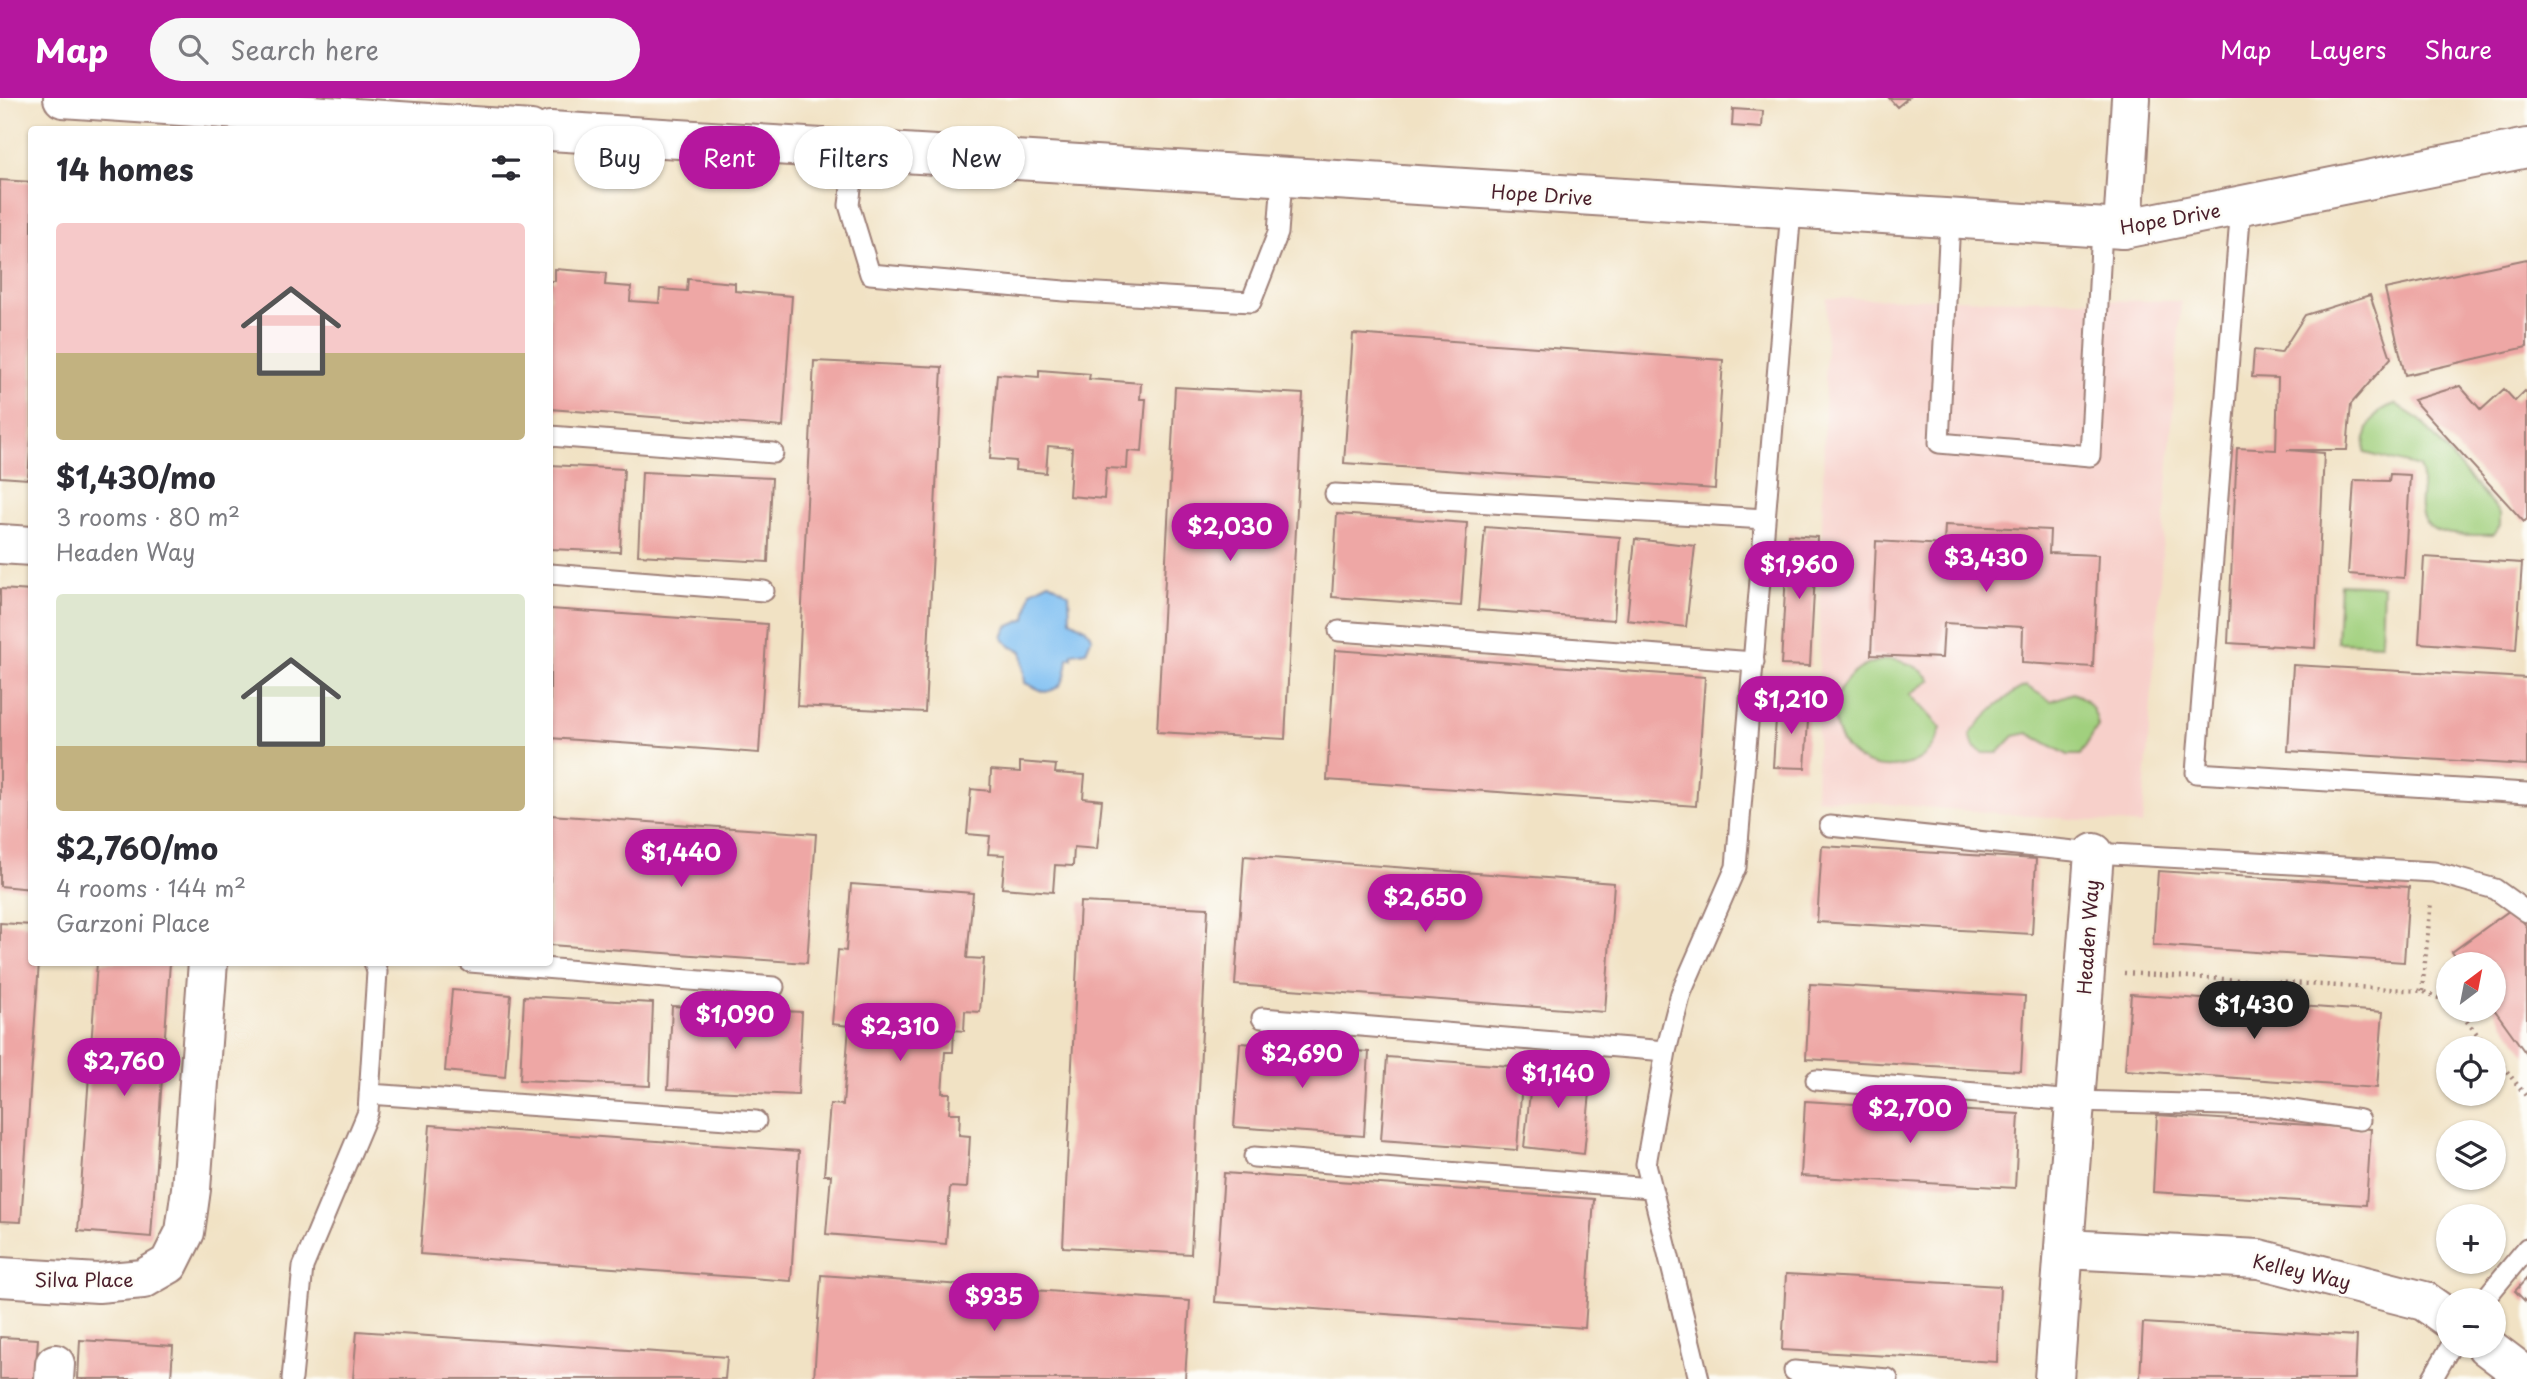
<!DOCTYPE html>
<meta charset="utf-8">
<style>
body{margin:0;font-family:"Playpen Sans",sans-serif;background:#f7f7f7;color:#2b2b33;height:100vh;display:flex;flex-direction:column;font-size:26px;white-space:nowrap}
*{box-sizing:border-box;margin:0}
p{font-size:23px;color:#7c7c81}
.icon{flex:none;width:38px;height:38px;fill:none;stroke:currentColor;stroke-width:2;stroke-linecap:round;stroke-linejoin:round}
.map{position:relative;flex:1;overflow:hidden}
.sheet{position:absolute;left:28px;top:28px;width:525px;height:840px;display:flex;flex-direction:column;background:#fff;border-radius:7px;box-shadow:0 2px 5px #0004}
.sheet>*{flex:none}
.guide{position:absolute;left:574px;top:28px;width:665px;height:63px;display:flex;gap:14px}
.needle{width:46px;rotate:32deg}
.tools{position:absolute;left:2436px;top:854px;display:grid;gap:14px}
.tools a{display:grid;place-items:center;width:70px;height:70px;border-radius:50%;background:#fff;box-shadow:0 2px 5px #0004;font-size:35px}
.price{position:absolute;translate:-50% -60px;padding:0 16px;border-radius:24px;background:#b5179e;color:#fff;font-size:23px;line-height:46px;filter:drop-shadow(0 2px 4px #0008)}
.price::after{content:'';position:absolute;left:50%;top:42px;width:21px;height:16px;margin-left:-10px;background:inherit;clip-path:polygon(0 0,100% 0,50% 100%)}
.price.active{background:#222;color:#fff}
ul{padding:0;list-style:none}
li{display:grid;align-content:center;gap:14px;height:371px;padding:0 28px}
li span{display:grid;place-items:center;height:217px;border-radius:7px;color:#555}
li>.icon{margin-inline-start:auto}
span .icon{width:126px;height:126px;fill:#fffc;stroke-width:1}
li b{font-size:30px}
h2{display:flex;justify-content:space-between;align-items:center;height:84px;padding:0 28px;font-size:30px}
.tag{padding:0 24px;border-radius:32px;background:#fff;box-shadow:0 2px 5px #0004;font-size:24px;line-height:63px}
.tag.active{background:#b5179e;color:#fff}
header{display:flex;align-items:center;gap:42px;box-sizing:border-box;height:98px;padding:0 35px;background:#b5179e;color:#fff}
header strong{font-size:33px}
nav{display:flex;gap:38px;margin-inline-start:auto;font-size:24px}
.search{width:490px;height:63px;background:#f7f7f7;display:flex;align-items:center;gap:18px;box-sizing:border-box;padding:0 24px;border-radius:38px;color:#7c7c81;font-size:26px}
.map>svg:first-child{display:block}
.built{fill:#f7d0ca}
.green{fill:#a1d07e;stroke:#767854;stroke-width:2}
.water{fill:#7cbef2;stroke:#636e8e;stroke-width:2}
.building{fill:#eea7a5}
.lines{fill:none;stroke-linecap:round;stroke-linejoin:round}
.lane-casing{stroke:#9e8078;stroke-width:23}
.street-casing{stroke:#9e8078;stroke-width:42}
.secondary-casing{stroke:#9e8078;stroke-width:42}
.path{stroke:#9e8078;stroke-width:4.5;stroke-dasharray:2 5;stroke-linecap:butt}
.lane{stroke:#fff;stroke-width:19}
.street{stroke:#fff;stroke-width:38}
.secondary{stroke:#fff;stroke-width:38}
.labels{text-anchor:middle;dominant-baseline:central;stroke-width:5;stroke-linejoin:round;paint-order:stroke}
.street-label{font-size:19px;fill:#4a1f2b;stroke:#fdfcf7}
</style>
<header>
<strong>Map</strong>
<div class="search"><svg class="icon" aria-label="search" viewBox="0 0 24 24"><circle cx="10" cy="10" r="6"/><path d="M15 15l6 6"/></svg>Search here</div>
<nav><a>Map</a><a>Layers</a><a>Share</a></nav>
</header>
<div class="map">
<svg width="2527" height="1281" viewBox="0 0 2527 1281">
<rect width="100%" height="100%" fill="#fdfcf7"/>
<filter id="ink" filterUnits="userSpaceOnUse"><feTurbulence type="fractalNoise" baseFrequency=".0143" numOctaves="2"/><feDisplacementMap in="SourceGraphic" scale="14" xChannelSelector="R" yChannelSelector="G"/><feConvolveMatrix kernelMatrix="1 2 1 2 8 2 1 2 1" color-interpolation-filters="sRGB"/></filter>
<filter id="wash" filterUnits="userSpaceOnUse"><feTurbulence type="fractalNoise" baseFrequency=".00686" numOctaves="4" result="noise"/><feDisplacementMap in="SourceGraphic" scale="28" xChannelSelector="R" yChannelSelector="G"/><feGaussianBlur stdDeviation="1.57" result="paint"/><feColorMatrix in="noise" values="0 0 0 0 0 0 0 0 0 0 0 0 0 0 0 0 0 1.4 0 .05"/><feComposite in="paint" operator="in"/></filter>
<g filter="url(#wash)">
<rect width="100%" height="100%" fill="#f1e2c4"/>
<path class="built" d="M1827 200 2181 203 2142 727 1816 700Z"/>
<path class="green" d="M2395 306 2420 322 2500 416V428L2493 437C2471 436 2424 443 2421 412 2419 396 2426 385 2419 369L2365 355C2365 330 2370 314 2395 306Z
M2340 486 2383 488 2381 546 2337 544Z
M1890 561C1907 564 1919 568 1931 582L1910 596 1941 630C1936 647 1924 663 1905 667 1826 686 1803 572 1890 561Z
M2026 588 2051 603 2073 595C2090 602 2095 611 2098 628L2080 657H2068L2028 635 2014 638 1998 655H1983L1974 649 1970 637C1979 623 2011 593 2026 588Z"/>
<path class="water" d="M1049 484 1069 496 1070 522 1085 530 1092 539 1086 553 1072 555V560H1068C1066 577 1065 591 1045 594L1025 585 1022 553 1011 549 1003 540 1007 529 1026 521 1031 493Z"/>
<g id="blocks">
<path class="building" d="M1889 0H1908L1897 9Z
M1733 11 1763 13 1762 30 1732 28Z
M0 82 32 84V329L28 381 0 379Z
M2527 161V249L2405 277 2385 191Z
M555 171 606 175 605 187 631 189 630 203 659 205 660 191 687 193 688 181 735 185V193L792 198 783 329 550 311V183H555Z
M2370 197 2391 260 2351 306 2347 352H2287L2324 355 2315 550 2228 545 2237 350 2276 352 2278 280 2252 279 2254 252 2281 255 2305 217Z
M1353 236 1723 262 1715 391 1344 365Z
M814 263 942 269 925 614 797 608Z
M1039 272 1090 276 1089 281 1141 285 1140 301H1146L1142 354 1128 353 1127 371 1106 370 1104 401 1069 398 1072 350 1048 348 1046 375 1015 372 1016 363 990 361 997 276 1039 279Z
M2460 288 2481 312 2504 291 2515 303 2525 293 2527 295V421L2524 424 2413 302Z
M1175 289 1303 296 1285 641 1157 634Z
M550 367 624 371 620 454 550 451Z
M642 374 772 380 768 464 638 457Z
M2390 376 2410 377 2404 480 2348 476 2354 382 2389 383Z
M1337 416 1467 425 1461 508 1332 499Z
M1945 427 2050 432 2049 455 2098 457 2093 569 2022 565 2023 529 1944 525 1942 560 1871 557 1876 443 1944 447Z
M1485 429 1620 439 1614 522 1478 512Z
M1788 437 1817 439 1810 568 1781 567Z
M1635 441 1695 448 1686 529 1627 522Z
M2424 459 2522 465 2516 552 2419 545Z
M0 491 32 493V791L0 788Z
M550 511 767 526 759 655 550 640Z
M1335 552 1705 579 1696 708 1327 682Z
M2293 567 2527 580V667L2288 653Z
M1777 605 1809 607 1805 670 1773 669Z
M1020 664 1056 667 1055 675 1085 677 1083 700 1102 702 1097 751 1074 749 1073 768 1055 767 1053 794 1002 790 1005 757 988 756 990 738 967 736 971 691 990 693 991 672 1020 674Z
M550 717 816 736 807 865 550 847Z
M1822 748 2036 761 2032 836 1817 824Z
M1244 758 1614 785 1605 914 1235 887Z
M2158 773 2409 789 2404 864 2153 847Z
M851 786 973 795 967 860 984 861 980 914 965 913 964 933 954 932 953 954H945L942 995H950L949 1015H960L959 1037 970 1038 967 1090 950 1089 946 1146 826 1136 831 1077H824L830 1006 843 1007 849 928 832 926 838 852 846 853Z
M1080 804 1208 810 1191 1156 1063 1149Z
M2513 810 2527 829V957L2494 911V866H2461L2452 854Z
M0 825 32 827V864H39L21 1124 0 1123Z
M97 864H170L151 1139 78 1133Z
M1810 886 2025 898 2021 973 1806 961Z
M452 892 511 897 505 979 445 973Z
M2131 896 2383 914 2377 990 2125 972Z
M524 898 653 905 650 988 520 982Z
M672 908 802 914 798 997 668 991Z
M1240 945 1369 954 1364 1038 1234 1029Z
M1387 959 1523 969 1517 1052 1381 1042Z
M1533 968 1592 974 1584 1056 1524 1049Z
M1805 1003 2019 1016 2015 1090 1801 1078Z
M2157 1017 2371 1031 2366 1107 2153 1094Z
M430 1027 799 1053 791 1183 420 1156Z
M1224 1075 1594 1101 1585 1230 1215 1204Z
M1786 1176 2000 1188 1997 1264 1782 1252Z
M821 1177 1190 1203 1185 1281H814Z
M2527 1180V1205L2515 1193Z
M2143 1225 2357 1238 2355 1281H2140Z
M357 1233 727 1259 725 1281H353Z
M0 1239 38 1241 35 1281H0Z
M80 1242 173 1248 171 1281H78Z"/>
</g>
</g>
<g filter="url(#ink)">
<use href="#blocks" fill-opacity="0" stroke="#9e8078" stroke-width="2"/>
<g class="lines">
<g class="lane-casing">
<path id="lane" d="M856 52 849 107 870 176 1064 193 1251 204 1278 135 1282 80
M2241 108 2196 675 2527 695
M1950 122 1939 345 2090 358 2102 130
M550 338 773 355
M1335 396 1765 421
M550 476 764 493
M1339 533 1754 564
M1830 728 2094 755 2434 774 2495 791 2527 814
M470 864 774 889
M1262 920 1666 953
M1816 982 2075 1003 2265 1008 2360 1022
M369 996 756 1023
M1254 1059 1651 1090
M2484 1202 2527 1150
M1794 1273 1888 1281
M292 1281 303 1169 368 1014 377 874 374 864
M1699 1281 1646 1066 1666 953 1681 895 1736 769 1791 112
M2432 1281 2451 1248"/>
</g>
<g class="street-casing">
<path id="street" d="M2123 131 2131 0
M0 446 32 448
M2065 1151 2259 1161 2424 1203 2448 1220
M0 1179 98 1185 143 1181 169 1166 185 1134 191 1091 208 864
M2486 1248 2527 1279
M54 1281 55 1266
M2054 1281 2094 755"/>
</g>
<g class="secondary-casing">
<path id="secondary" d="M63 0 531 32
M550 33 2123 131 2527 50"/>
</g>
<path class="path" d="M2124 875 2422 893 2448 904
M2422 893 2431 803
M2458 912 2488 950
M2494 957 2527 999"/>
<use href="#lane" class="lane"/>
<use href="#street" class="street"/>
<use href="#secondary" class="secondary"/>
</g>
</g>
<g class="labels">
<g class="street-label">
<text transform="translate(1542 96) rotate(4)">Hope Drive</text>
<text transform="translate(2170 120) rotate(-10)">Hope Drive</text>
<text transform="translate(2087 839) rotate(-86)">Headen Way</text>
<text transform="translate(2302 1173) rotate(13)">Kelley Way</text>
<text x="84" y="1181">Silva Place</text>
</g>
</g>
</svg>
<div class="tools">
<a><svg class="needle" viewBox="-14 -14 28 28"><path d="M0-13l5 13h-10z" fill="#e53935"/><path d="M0 13l5-13h-10z" fill="#7c7c81"/></svg></a>
<a><svg class="icon" aria-label="locate" viewBox="0 0 24 24"><circle cx="12" cy="12" r="6"/><path d="M12 2v4M12 18v4M2 12h4M18 12h4"/></svg></a>
<a><svg class="icon" aria-label="layers" viewBox="0 0 24 24"><path d="M12 4l9 5-9 5-9-5zM3 14l9 5 9-5"/></svg></a>
<a>+</a>
<a>−</a>
</div>
<b class="price" style="left:1230px;top:465px">$2,030</b>
<b class="price" style="left:1986px;top:496px">$3,430</b>
<b class="price" style="left:1799px;top:503px">$1,960</b>
<b class="price" style="left:1791px;top:638px">$1,210</b>
<b class="price" style="left:681px;top:791px">$1,440</b>
<b class="price" style="left:1425px;top:836px">$2,650</b>
<b class="price active" style="left:2254px;top:943px">$1,430</b>
<b class="price" style="left:735px;top:953px">$1,090</b>
<b class="price" style="left:900px;top:965px">$2,310</b>
<b class="price" style="left:1302px;top:992px">$2,690</b>
<b class="price" style="left:124px;top:1000px">$2,760</b>
<b class="price" style="left:1558px;top:1012px">$1,140</b>
<b class="price" style="left:1910px;top:1047px">$2,700</b>
<b class="price" style="left:994px;top:1235px">$935</b>
<div class="guide">
<a class="tag">Buy</a>
<a class="tag active">Rent</a>
<a class="tag">Filters</a>
<a class="tag">New</a>
</div>
<section class="sheet">
<h2>14 homes<svg class="icon" aria-label="filters" viewBox="0 0 24 24"><path d="M4 7h16M4 17h16"/><circle cx="9" cy="7" r="2"/><circle cx="15" cy="17" r="2"/></svg></h2>
<ul>
<li><span style="background:linear-gradient(#f6c9c9 60%,#c2b280 0)"><svg class="icon" aria-label="home" viewBox="0 0 24 24"><path d="M3 11l9-7 9 7M6 9v11h12V9"/></svg></span><div><b>$1,430/mo</b><p>3 rooms · 80 m²</p><p>Headen Way</p></div></li>
<li><span style="background:linear-gradient(#dfe7d0 70%,#c2b280 0)"><svg class="icon" aria-label="home" viewBox="0 0 24 24"><path d="M3 11l9-7 9 7M6 9v11h12V9"/></svg></span><div><b>$2,760/mo</b><p>4 rooms · 144 m²</p><p>Garzoni Place</p></div></li>
</ul>
</section>
</div>
